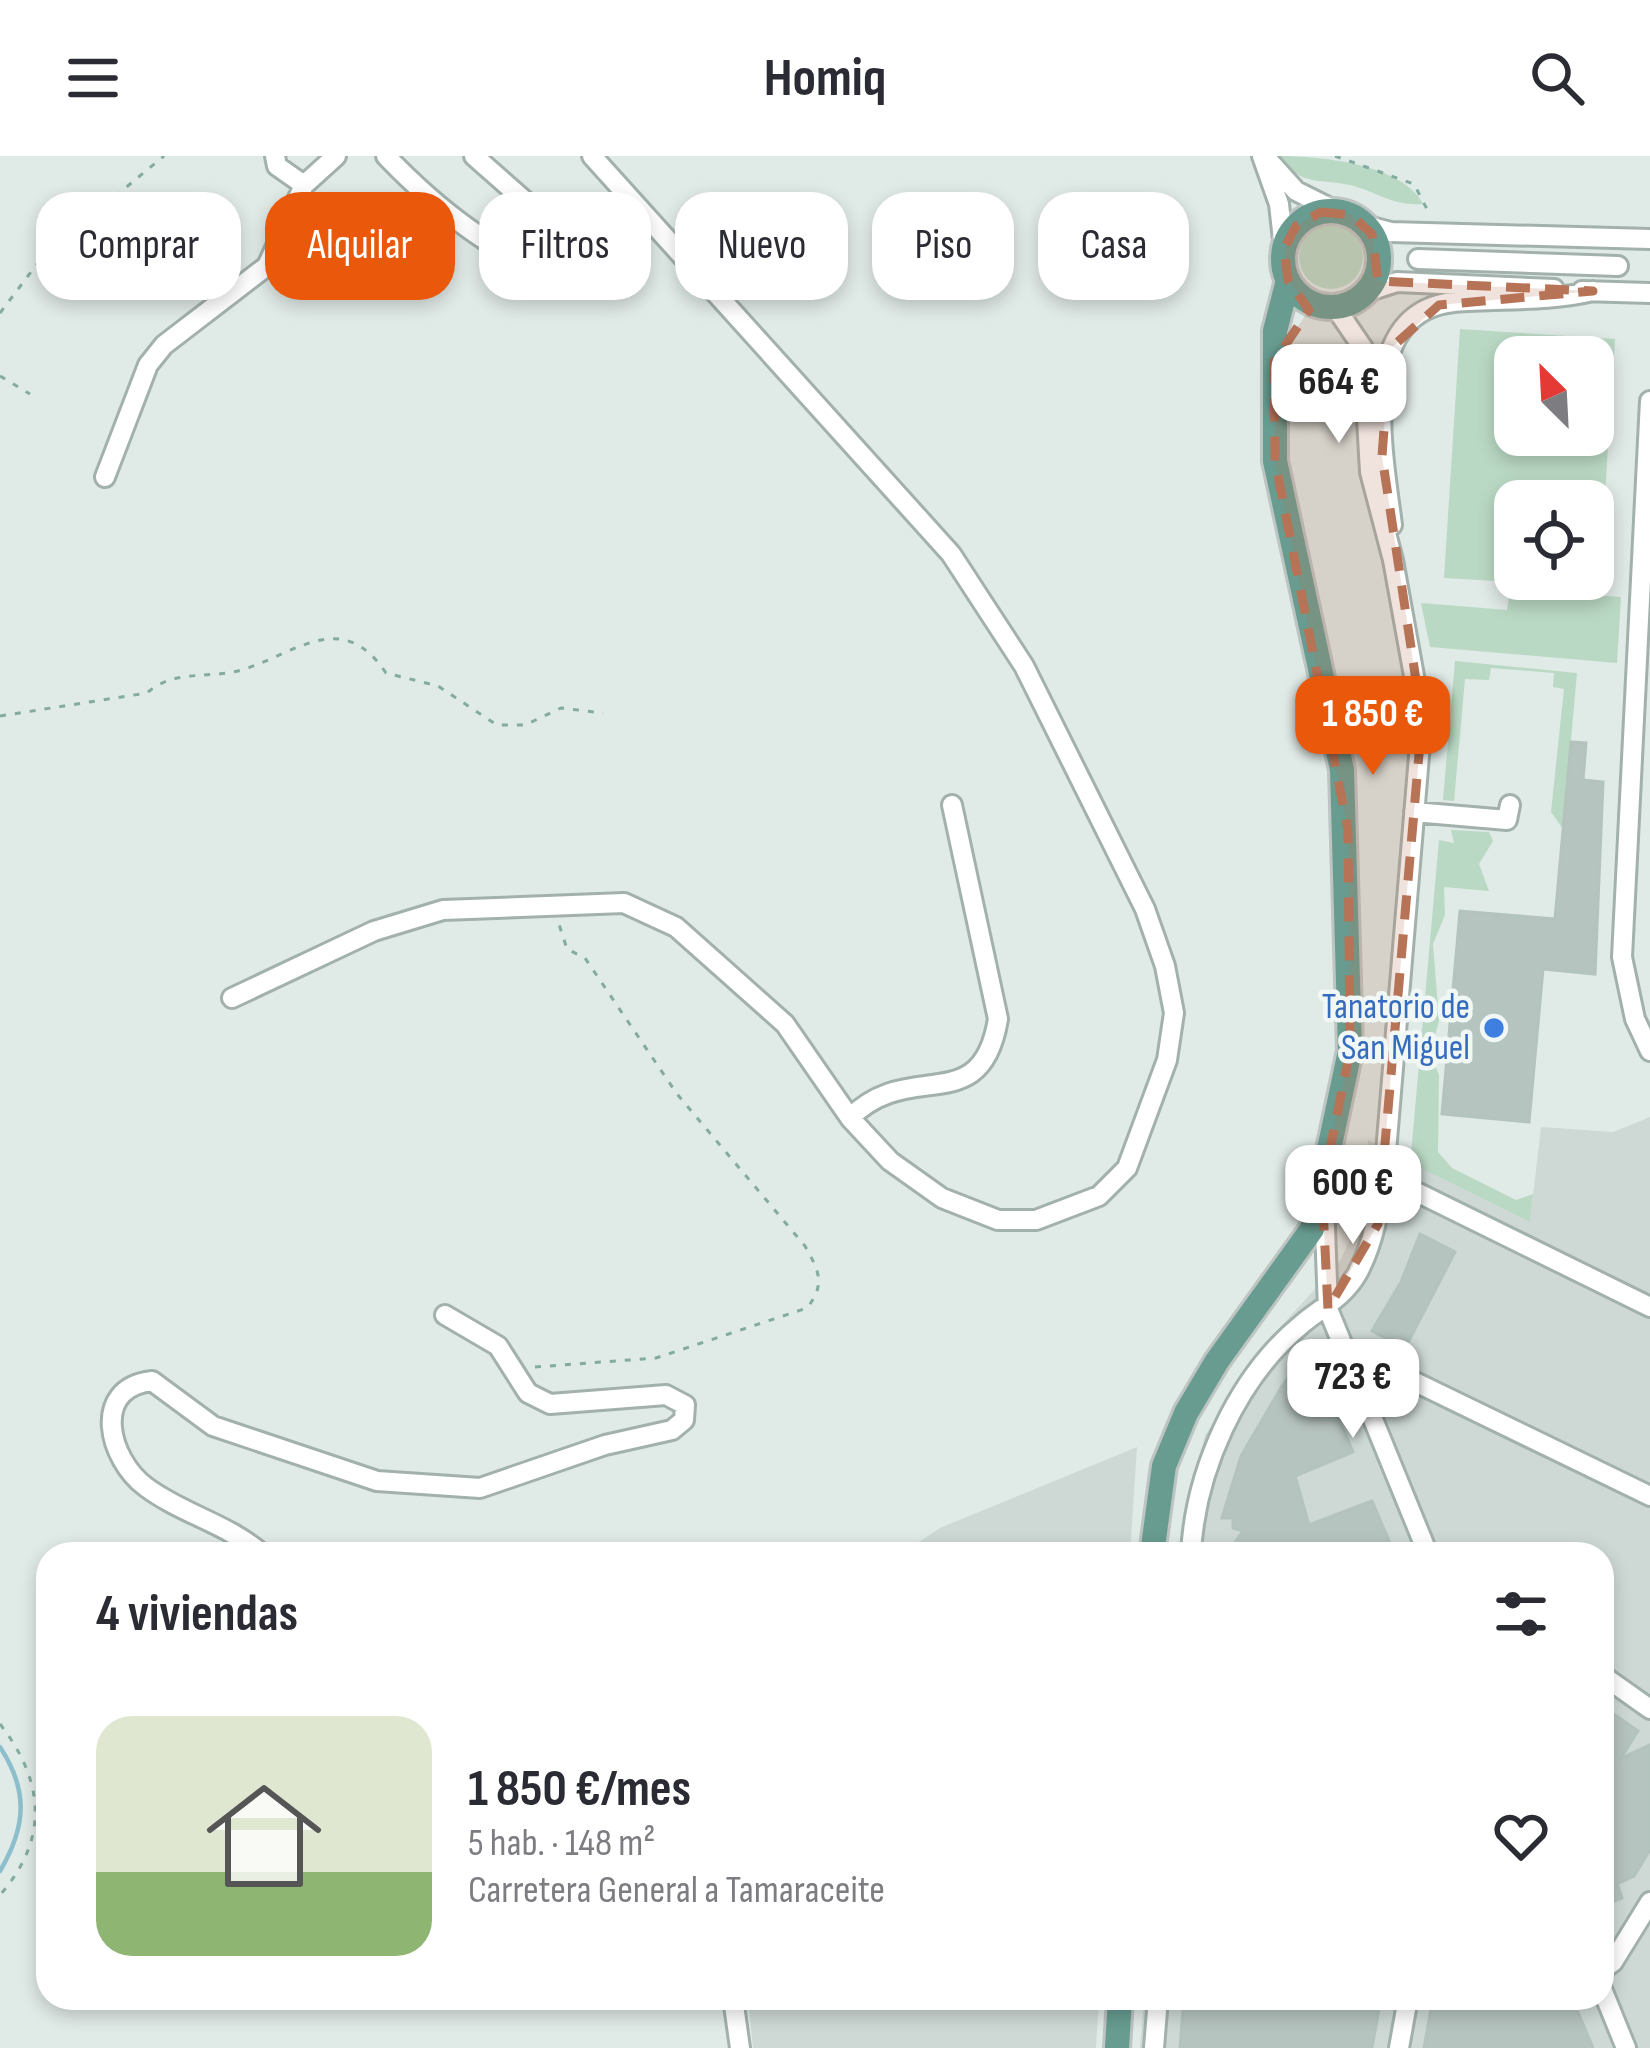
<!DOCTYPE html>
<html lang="es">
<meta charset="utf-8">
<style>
body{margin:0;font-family:"Sofia Sans Condensed",sans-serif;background:#f7f7f7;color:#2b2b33;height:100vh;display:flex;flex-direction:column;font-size:45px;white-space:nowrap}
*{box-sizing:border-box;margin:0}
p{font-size:39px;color:#7c7c81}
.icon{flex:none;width:66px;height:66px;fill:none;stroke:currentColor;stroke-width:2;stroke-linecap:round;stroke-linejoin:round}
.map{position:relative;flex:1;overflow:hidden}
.sheet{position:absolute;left:36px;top:1386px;width:1578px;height:468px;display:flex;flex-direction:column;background:#fff;border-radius:36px;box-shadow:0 6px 18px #0003}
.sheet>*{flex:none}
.banner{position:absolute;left:36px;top:36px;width:1578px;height:108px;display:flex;gap:24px}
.needle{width:78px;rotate:336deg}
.tools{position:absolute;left:1494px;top:180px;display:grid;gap:24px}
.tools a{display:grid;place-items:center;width:120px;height:120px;border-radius:24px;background:#fff;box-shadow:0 6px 18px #0003;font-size:60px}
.price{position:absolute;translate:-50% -102px;padding:0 27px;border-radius:24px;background:#fff;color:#222;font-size:39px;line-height:78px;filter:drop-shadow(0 3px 6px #0008)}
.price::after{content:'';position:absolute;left:50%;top:72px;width:36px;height:27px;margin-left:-18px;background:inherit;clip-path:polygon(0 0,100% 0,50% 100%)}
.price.active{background:#ea580c;color:#fff}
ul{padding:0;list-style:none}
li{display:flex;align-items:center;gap:36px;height:300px;padding:0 60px}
li span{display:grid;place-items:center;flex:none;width:336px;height:240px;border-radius:36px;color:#555}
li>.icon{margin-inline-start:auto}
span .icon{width:144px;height:144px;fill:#fffc;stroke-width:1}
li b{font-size:51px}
h2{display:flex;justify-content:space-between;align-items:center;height:144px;padding:0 60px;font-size:51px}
.chip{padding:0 42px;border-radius:36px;background:#fff;box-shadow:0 6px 18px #0003;font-size:42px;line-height:108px}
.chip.active{background:#ea580c;color:#fff}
header{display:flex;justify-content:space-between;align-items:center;height:156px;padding:0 60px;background:#fff;font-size:54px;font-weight:700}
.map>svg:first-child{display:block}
.built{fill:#ced9d5}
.green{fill:#bad9c4;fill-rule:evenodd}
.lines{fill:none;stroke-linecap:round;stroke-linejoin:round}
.stream{stroke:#8cbfcb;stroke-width:4.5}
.building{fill:#b6c4bf;stroke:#b3c3bd;stroke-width:3}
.minor-casing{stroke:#a3b1ad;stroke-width:24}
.major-casing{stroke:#bdc4c2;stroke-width:30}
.path{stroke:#83aba0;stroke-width:3;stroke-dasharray:6 9;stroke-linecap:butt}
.minor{stroke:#fff;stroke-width:18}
.major{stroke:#689c90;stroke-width:24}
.marked{fill:#b67356;fill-opacity:0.2;stroke:#b67356;stroke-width:9;stroke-dasharray:24 15;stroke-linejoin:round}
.shop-dot{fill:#3f7fe0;stroke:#f0f7f4;stroke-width:4.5}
.labels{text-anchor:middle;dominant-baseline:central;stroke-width:9;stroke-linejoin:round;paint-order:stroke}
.shop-label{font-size:36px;fill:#366cbe;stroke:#f0f7f4;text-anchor:end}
</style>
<header><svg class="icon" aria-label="menu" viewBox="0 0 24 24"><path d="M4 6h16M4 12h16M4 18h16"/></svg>Homiq<svg class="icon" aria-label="search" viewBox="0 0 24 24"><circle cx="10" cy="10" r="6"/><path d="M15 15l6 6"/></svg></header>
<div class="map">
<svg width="1650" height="1892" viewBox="0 0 1650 1892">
<rect width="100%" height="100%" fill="#e0eae6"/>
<path class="built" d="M1650 961V1892H1140L1144 1842H1602V1398H1178L1205 1279 1276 1176 1340 1105 1363 1055 1368 984 1530 1065 1541 971 1613 976Z
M1137 1291 1130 1398H901L940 1372Z
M748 1842H1099L1096 1892H753Z"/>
<path class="green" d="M1279 0C1319 0 1403 8 1423 48 1395 50 1382 39 1357 31 1325 21 1300 33 1279 0Z
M1299 101a32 32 0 1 1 64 0a32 32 0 1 1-64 0Z
M1460 173 1615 183 1599 431 1444 422ZM1515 201H1593V279H1515ZM1515 345H1593V423H1515Z
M1510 433 1621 441 1617 507 1430 491 1421 447 1507 454Z
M1455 505 1577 517 1563 673 1551 656 1564 533 1553 531 1554 517 1491 512 1489 524 1465 523 1454 645 1443 644Z
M1451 674 1489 676 1493 685 1479 708 1489 735 1444 731 1445 759 1433 788 1439 865 1430 897 1439 919 1438 996 1452 1012 1516 1044 1533 1038 1530 1066 1419 1011 1411 998 1439 684 1454 687Z"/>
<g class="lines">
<path class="stream" d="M0 1591C29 1635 26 1671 0 1715"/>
</g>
<path class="building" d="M1571 586 1586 587 1583 624 1603 626 1595 818 1543 813 1529 966 1442 958 1460 755 1555 763Z
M1420 1078 1455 1096 1405 1192 1372 1175 1401 1126Z
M1313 1203 1353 1296 1295 1320 1309 1369 1372 1345 1390 1387 1364 1398H1227L1243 1375 1233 1372V1362H1222L1241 1300 1282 1230 1302 1204Z
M1602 1550 1638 1575 1621 1602 1650 1589V1694L1634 1720 1617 1728 1622 1742 1602 1750Z
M1184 1842H1381L1372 1892H1180Z
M1433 1842H1572L1593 1892H1424Z"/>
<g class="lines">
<g class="minor-casing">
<path id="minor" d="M275 0 277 10 304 29 336 0
M386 0C434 50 525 130 599 119L609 97
M474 0 585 98 609 97 631 78 640 53
M1262 0 1279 48 1284 93
M1269 5 1296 35 1336 55
M1364 69 1391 76 1650 83
M1418 103 1618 110
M1369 135 1397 126 1554 133
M1582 135 1650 137
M1650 245 1622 801 1635 863 1650 895
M105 321 148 209 164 189 267 110 304 29
M1392 369C1384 303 1353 156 1454 146 1501 142 1546 146 1593 135
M1414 656 1507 664 1510 649
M232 842 374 775 443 754 624 747 676 771 785 868 850 962 890 1005 942 1042 998 1064H1036L1099 1040 1127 1012 1167 904 1174 857 1165 810 1145 753 1024 510 951 398 592 0
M850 962C910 901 981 965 998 863L952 649
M1384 1020 1650 1151
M1324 1044 1328 1153 1428 1398
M1349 1203 1374 1206 1650 1340
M262 1398C228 1368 182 1358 146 1331 109 1304 90 1232 152 1225L213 1270 377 1325 480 1332 605 1289 672 1274 684 1264 685 1249 666 1239 550 1248 528 1237 498 1190 445 1159
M1191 1398C1195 1315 1237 1221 1302 1168 1322 1151 1343 1142 1357 1118 1374 1087 1379 1054 1384 1020L1422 564 1393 404 1370 316 1363 192 1335 151
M1602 1519 1650 1553
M1602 1814 1613 1806 1650 1746
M1602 1833 1626 1892
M733 1842 740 1892
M1154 1892 1158 1842
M1399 1892 1408 1842"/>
</g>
<g class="major-casing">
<path id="major" d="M1283 103a48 48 0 1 1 96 0a48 48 0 1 1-96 0Z
M1152 1398 1164 1310 1186 1257 1217 1205 1312 1073 1350 895 1342 614 1275 305V175L1288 124
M1117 1892 1120 1842"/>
</g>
<path class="path" d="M1335 0 1414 28 1429 57
M0 157 43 100 164 0
M0 220 30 238
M0 560 147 537C175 512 211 524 245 513 299 495 343 453 386 517L438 530 497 569H525L561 552 603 557
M535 1211 656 1202 807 1152C826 1128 819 1115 805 1090L677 938 585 802 567 793 558 765
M0 1568C45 1626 49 1683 0 1739"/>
<use href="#minor" class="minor"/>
<use href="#major" class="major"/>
</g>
<path class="marked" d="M1321 56 1351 59 1372 78 1378 125 1593 135 1439 149 1390 193 1382 300 1422 564 1378 1068 1328 1153 1322 1032 1350 895 1348 674 1275 305 1274 206 1309 154 1288 124 1284 93 1296 70Z"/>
<circle class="shop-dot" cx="1494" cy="872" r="12"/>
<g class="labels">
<g class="shop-label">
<text x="1470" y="851">Tanatorio de<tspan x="1470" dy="41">San Miguel</tspan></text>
</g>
</g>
</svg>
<div class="tools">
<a><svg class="needle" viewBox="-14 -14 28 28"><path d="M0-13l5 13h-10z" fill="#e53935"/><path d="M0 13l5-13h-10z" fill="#7c7c81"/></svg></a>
<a><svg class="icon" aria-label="locate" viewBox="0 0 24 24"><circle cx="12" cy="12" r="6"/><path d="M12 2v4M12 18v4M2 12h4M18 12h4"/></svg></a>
</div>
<b class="price" style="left:1339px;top:290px">664 €</b>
<b class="price active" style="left:1373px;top:622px">1 850 €</b>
<b class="price" style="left:1353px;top:1091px">600 €</b>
<b class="price" style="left:1353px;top:1285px">723 €</b>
<div class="banner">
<a class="chip">Comprar</a>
<a class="chip active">Alquilar</a>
<a class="chip">Filtros</a>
<a class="chip">Nuevo</a>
<a class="chip">Piso</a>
<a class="chip">Casa</a>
</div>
<section class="sheet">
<h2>4 viviendas<svg class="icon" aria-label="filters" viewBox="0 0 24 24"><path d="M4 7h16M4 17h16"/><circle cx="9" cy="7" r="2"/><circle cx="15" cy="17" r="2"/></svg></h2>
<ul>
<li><span style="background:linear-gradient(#dfe7d0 65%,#8fb573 0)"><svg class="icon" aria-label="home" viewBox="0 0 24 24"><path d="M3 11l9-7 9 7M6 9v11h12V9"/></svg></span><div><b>1 850 €/mes</b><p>5 hab. · 148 m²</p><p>Carretera General a Tamaraceite</p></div><svg class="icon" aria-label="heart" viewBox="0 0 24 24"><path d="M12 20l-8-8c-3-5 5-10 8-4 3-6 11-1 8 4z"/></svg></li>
</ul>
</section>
</div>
